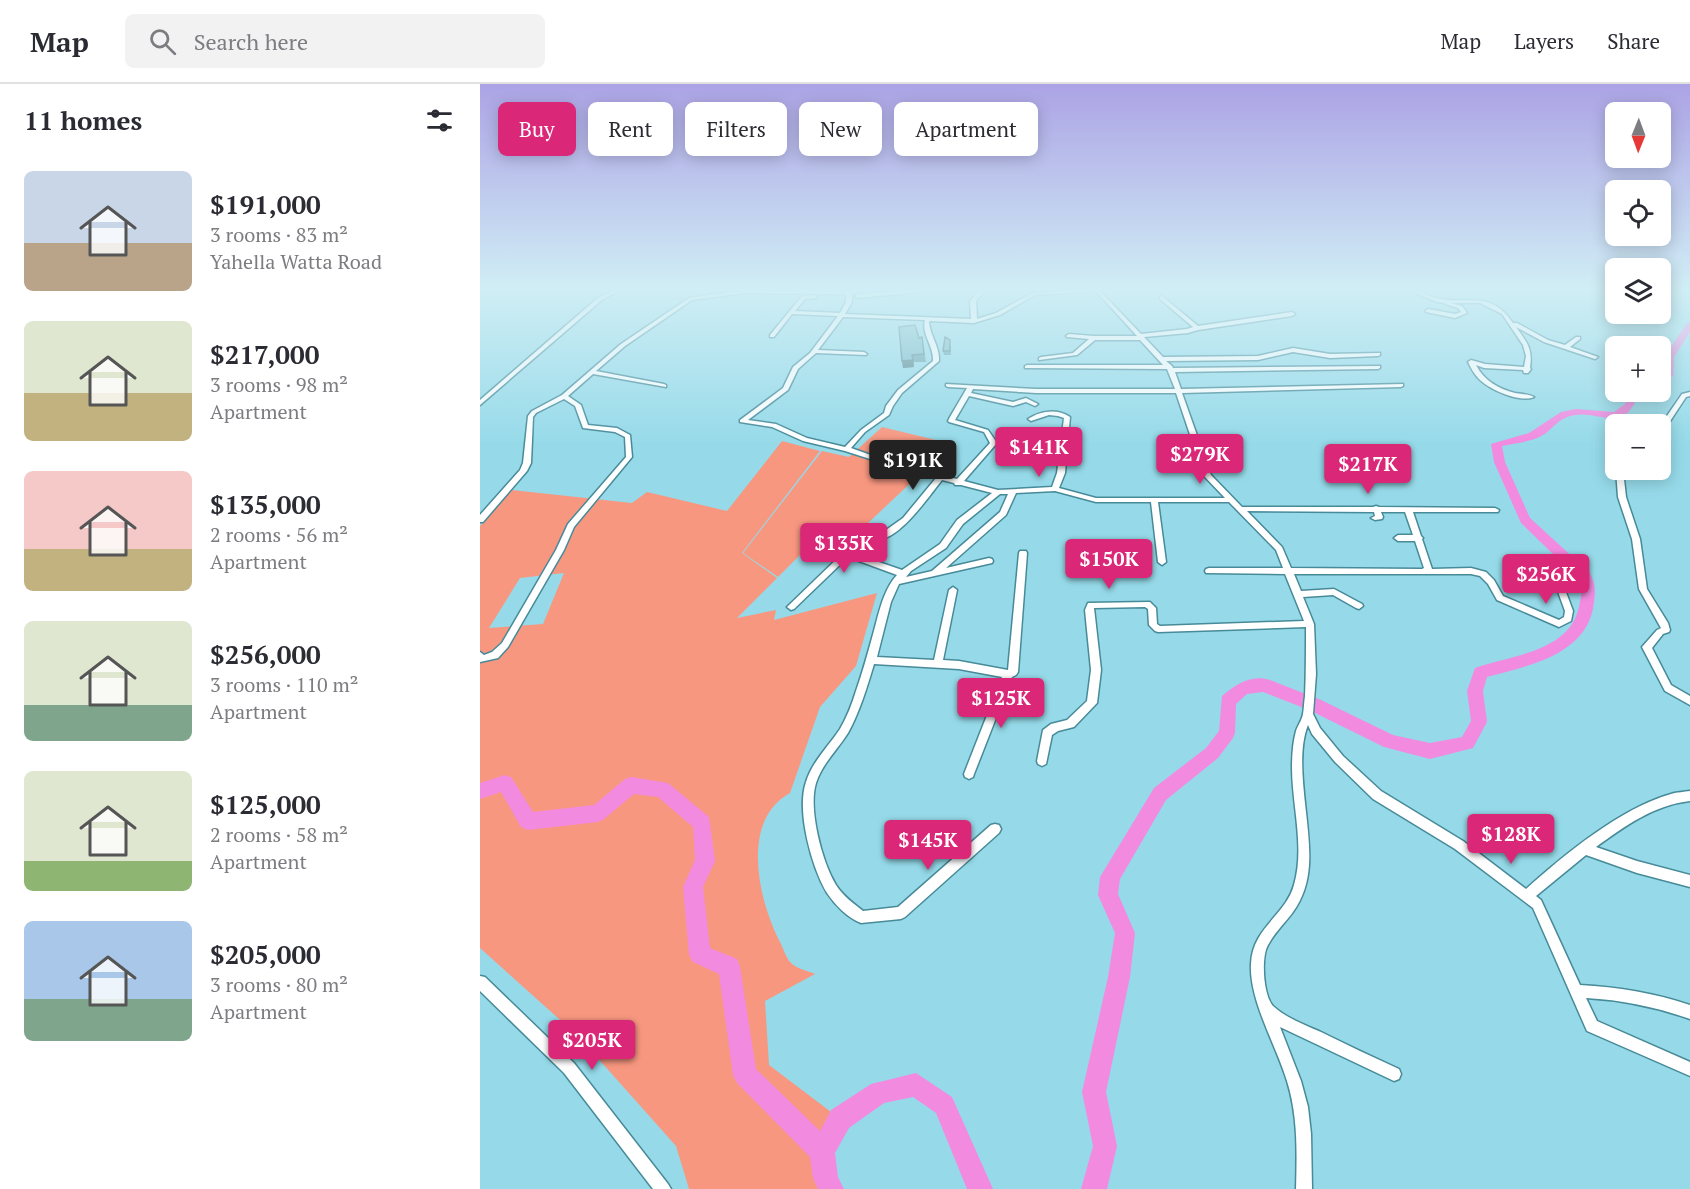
<!DOCTYPE html>
<meta charset="utf-8">
<style>
body{margin:0;font-family:"PT Serif",serif;background:#f2f2f3;color:#2b2b33;height:100vh;display:flex;flex-direction:column;font-size:22px;white-space:nowrap}
*{box-sizing:border-box;margin:0}
p{font-size:20px;color:#7c7c81}
.icon{flex:none;width:33px;height:33px;fill:none;stroke:currentColor;stroke-width:2;stroke-linecap:round;stroke-linejoin:round}
.map{position:relative;flex:1;overflow:hidden}
.details{display:flex;flex-direction:column;background:#fff;width:480px}
.details>*{flex:none}
.banner{position:absolute;left:18px;top:18px;width:570px;height:54px;display:flex;gap:12px}
.needle{width:39px;rotate:181deg}
.tools{position:absolute;left:1125px;top:18px;display:grid;gap:12px}
.tools a{display:grid;place-items:center;width:66px;height:66px;border-radius:9px;background:#fff;box-shadow:0 3px 15px #0003;font-size:30px}
.price{position:absolute;translate:-50% -51px;padding:0 14px;border-radius:6px;background:#db2777;color:#fff;font-size:20px;line-height:39px;filter:drop-shadow(0 2px 3px #0008)}
.price::after{content:'';position:absolute;left:50%;top:36px;width:18px;height:14px;margin-left:-9px;background:inherit;clip-path:polygon(0 0,100% 0,50% 100%)}
.price.on{background:#222;color:#fff}
ul{padding:0;list-style:none}
li{display:flex;align-items:center;gap:18px;height:150px;padding:0 24px}
li span{display:grid;place-items:center;flex:none;width:168px;height:120px;border-radius:9px;color:#555}
li>.icon{margin-inline-start:auto}
span .icon{width:72px;height:72px;fill:#fffc;stroke-width:1}
li b{font-size:26px}
h2{display:flex;justify-content:space-between;align-items:center;height:72px;padding:0 24px;font-size:26px}
.chip{padding:0 21px;border-radius:9px;background:#fff;box-shadow:0 3px 15px #0003;font-size:21px;line-height:54px}
.chip.on{background:#db2777;color:#fff}
header{display:flex;align-items:center;gap:36px;box-sizing:border-box;height:84px;padding:0 30px;background:#fff;border-bottom:2px solid #e1e1e2}
header strong{font-size:28px}
nav{display:flex;gap:33px;margin-inline-start:auto;font-size:21px}
.search{width:420px;height:54px;background:#f2f2f3;display:flex;align-items:center;gap:15px;box-sizing:border-box;padding:0 21px;border-radius:9px;color:#7c7c81;font-size:22px}
main{display:flex;flex:1;min-height:0}
.map>svg:first-child{display:block}
.green{fill:#f89780;fill-rule:evenodd}
.lines{fill:none;stroke-linecap:round;stroke-linejoin:round}
.river{fill:#f28ae0;fill-rule:evenodd}
.minor-casing{stroke:#478a98;stroke-width:3}
.minor{fill:#fff;fill-rule:evenodd}
.wall{fill:#659eab}
.shaded-wall{fill:#52818b}
.building{fill:#75b8c7;stroke:#52818b;stroke-width:1.5}
</style>
<header>
<strong>Map</strong>
<div class="search"><svg class="icon" aria-label="search" viewBox="0 0 24 24"><circle cx="10" cy="10" r="6"/><path d="M15 15l6 6"/></svg>Search here</div>
<nav><a>Map</a><a>Layers</a><a>Share</a></nav>
</header>
<main>
<section class="details">
<h2>11 homes<svg class="icon" aria-label="filters" viewBox="0 0 24 24"><path d="M4 7h16M4 17h16"/><circle cx="9" cy="7" r="2"/><circle cx="15" cy="17" r="2"/></svg></h2>
<ul>
<li><span style="background:linear-gradient(#c9d6e8 60%,#b9a48a 0)"><svg class="icon" aria-label="home" viewBox="0 0 24 24"><path d="M3 11l9-7 9 7M6 9v11h12V9"/></svg></span><div><b>$191,000</b><p>3 rooms · 83 m²</p><p>Yahella Watta Road</p></div></li>
<li><span style="background:linear-gradient(#dfe7d0 60%,#c2b280 0)"><svg class="icon" aria-label="home" viewBox="0 0 24 24"><path d="M3 11l9-7 9 7M6 9v11h12V9"/></svg></span><div><b>$217,000</b><p>3 rooms · 98 m²</p><p>Apartment</p></div></li>
<li><span style="background:linear-gradient(#f6c9c9 65%,#c2b280 0)"><svg class="icon" aria-label="home" viewBox="0 0 24 24"><path d="M3 11l9-7 9 7M6 9v11h12V9"/></svg></span><div><b>$135,000</b><p>2 rooms · 56 m²</p><p>Apartment</p></div></li>
<li><span style="background:linear-gradient(#dfe7d0 70%,#7fa58c 0)"><svg class="icon" aria-label="home" viewBox="0 0 24 24"><path d="M3 11l9-7 9 7M6 9v11h12V9"/></svg></span><div><b>$256,000</b><p>3 rooms · 110 m²</p><p>Apartment</p></div></li>
<li><span style="background:linear-gradient(#dfe7d0 75%,#8fb573 0)"><svg class="icon" aria-label="home" viewBox="0 0 24 24"><path d="M3 11l9-7 9 7M6 9v11h12V9"/></svg></span><div><b>$125,000</b><p>2 rooms · 58 m²</p><p>Apartment</p></div></li>
<li><span style="background:linear-gradient(#a9c7e8 65%,#7fa58c 0)"><svg class="icon" aria-label="home" viewBox="0 0 24 24"><path d="M3 11l9-7 9 7M6 9v11h12V9"/></svg></span><div><b>$205,000</b><p>3 rooms · 80 m²</p><p>Apartment</p></div></li>
</ul>
</section>
<div class="map">
<svg width="1210" height="1105" viewBox="0 0 1210 1105">
<rect width="100%" height="100%" fill="#96dae9"/>
<path class="green" d="M402 343 472 360 387 440 340 451 298 493 263 469 342 367 369 373Z
M302 357 340 367 262 469 297 494 257 534 296 526 294 536 397 509 376 582 340 623 310 709C260 736 278 816 300 858 303 864 306 873 310 878 315 884 328 887 335 890L285 917 289 981 355 1031 333 1067 341 1105H209L196 1062 98 952 0 864V442L32 406 152 419 167 408 247 427ZM84 489 63 540 9 544 40 494Z"/>
<g class="lines">
<path class="river" d="M1210 238V248L1194 273 1193 292 1180 299 1184 273 1207 239Z
M1149 308H1159C1143 357 1116 320 1085 334 1077 337 1071 346 1063 351 1051 358 1036 359 1022 362L1025 378 1050 434 1109 488C1117 501 1115 511 1113 525 1103 572 1047 582 1007 593L1003 607 1007 638 993 664 950 675 904 663 829 626 783 608 767 610 756 620 755 649 753 654 738 674 686 716 640 795 638 810 655 849 650 893 626 1008 637 1062 627 1105H601L613 1062 602 1008 628 893 635 849 618 811 620 793 674 704 726 664 739 647 742 612C755 601 771 590 790 596L841 616 913 651 950 659 982 653 991 637 987 607 995 584C1032 571 1089 568 1099 523 1101 514 1103 503 1099 495L1041 439 1014 378 1011 360 1049 349 1081 328 1096 325 1134 328 1145 320Z
M25 691 31 693 53 728 114 721 145 695 151 693 188 699 229 733 235 777 223 803 230 864 257 875 260 883 276 985 340 1047 351 1026 391 1000 436 989 472 1013 513 1105H487L456 1029 433 1013 404 1019 369 1044 355 1069 358 1093 364 1105H338L333 1094 330 1073 257 999 253 991 239 890 213 878 209 871 203 803 215 776 213 743 178 713 154 710 124 735 118 738 48 746 41 743 21 708 0 715V699Z"/>
<g class="minor-casing">
<path id="minor" d="M135 206H141L123 215 0 321V316L119 213Z
M264 206 369 207 388 206V207L372 210V218L365 230 491 235 490 217 499 206 504 207 496 217 497 235 516 229 552 209 607 206 605 208 555 211 520 231 494 239 450 237 449 238C450 252 460 263 459 277L422 309 413 322 409 331 385 348 371 364 416 380 477 395 510 359 504 348 469 338 468 337 470 333 487 304 468 303 466 302V300L556 305H695L687 285 545 284V282L547 281H683L660 256H615L597 271 559 276V274L561 273 593 269 609 255 587 253 586 252 589 250 614 252H657L615 206H619L661 250 707 245 713 243 680 215V213L682 212 718 242 812 228 815 230 812 232 718 246 708 249 664 253 683 273 778 272 813 264 850 270 900 269V271L898 272 850 274 813 268 778 276 686 277 692 282 693 284 900 282V284L898 285 695 288 701 305 923 300V302L921 303 702 309 731 391 762 423H893L896 422 899 423 1015 424 1019 426 1018 428H933L941 452 943 454 942 455 952 485 991 484 1006 488 1014 496 1023 512 1079 536 1084 533 1085 527 1073 494 1074 492H1080L1093 527 1091 537 1079 543 1017 516 1008 500 1000 492 991 490H814L821 507 854 505 882 520 883 522 879 525 876 524 853 511 823 513 834 540 836 590 833 630 840 644 863 672 901 707 983 757 1046 805C1085 770 1141 724 1191 710 1197 708 1204 708 1210 707V717C1174 721 1145 742 1116 763L1157 777 1210 791V803L1157 789 1106 771 1056 812 1061 816 1100 901C1138 903 1174 909 1210 921V935C1176 923 1142 916 1106 914L1117 937 1210 978V992L1107 947 1053 824 975 765 893 715 855 678 832 650 828 641C813 677 832 741 829 781 828 798 823 814 813 828 805 839 795 848 788 861 781 873 783 911 793 922 806 934 825 941 841 948 867 961 893 973 919 985L921 990 919 995 914 997 800 943 821 997 828 1023 831 1050 832 1105H816C817 1068 818 1032 807 997 796 961 769 916 771 880 772 844 806 831 814 801 825 763 812 722 812 683 812 671 813 658 816 647 818 641 822 636 823 630 824 624 824 618 825 612 826 589 826 566 826 543L678 548 675 547 669 541 668 525 665 523 614 524 621 586 617 619 594 643 578 647 572 651 566 680 562 682 558 680 557 677 563 646 571 640 587 636 607 617 611 586 605 526 608 519 670 518 676 524 677 540 680 542 824 537 805 490 726 489 725 487 726 485 729 484H803L796 466 749 418H678L686 478 682 481 678 478 671 418H616L575 407 536 409 526 431 466 484 509 474 512 475 513 477 512 479 419 500 411 518 397 573 454 576 469 506 473 503 477 506 463 576 479 577 528 586 539 469 540 467H546L547 469 538 588 536 591 532 593 494 690 493 693 489 695 485 693 484 690 522 593 479 585 394 580C387 603 380 627 368 649 358 665 342 680 336 699 328 725 342 778 356 801 363 812 373 819 383 827L418 823 511 741 515 740 519 741 521 745 519 749 425 833 421 835 381 839C368 834 355 821 347 809 332 784 316 727 326 698 332 678 348 663 360 645 367 633 372 620 376 607 382 590 387 572 392 554 398 534 402 507 417 491L368 473 314 525 311 526 307 523 364 468H370L422 486 460 460 477 436 512 409 481 401H475L474 399 462 396C450 411 419 456 399 455L398 453 399 451 423 434 456 394 412 382 365 367 323 357 292 343 260 338V336L303 304 313 283 330 269 358 232 312 230 294 253H290V251L322 212 334 211 337 213 336 214 325 215 315 227 360 229 366 218V210L264 209 212 216 145 262 116 287 184 300 186 301V303L113 290 88 312 101 321 108 341 137 344 150 351 152 373 94 443 84 466 28 563 18 574 0 578V568L4 571 12 568 22 559 76 466 88 440 146 373 145 353 135 348 103 344 95 322 84 315 56 329 53 333 51 379 47 387 3 438H0V431L40 386 43 379 48 332 52 327 82 311 141 260 209 214ZM363 233 445 236C441 250 454 262 453 277L418 306 406 322 404 329 381 346 365 363 327 354 296 340 268 336 308 306 318 285 336 269 386 271 387 270 384 268 338 266ZM493 305 556 309H696L724 392 745 414H616L579 404 585 389 590 333C577 324 560 327 548 335L551 337 569 331 578 332 584 334 577 389 572 403 518 406 484 397 517 359 508 346 475 336 489 312 533 322 546 318 555 322 558 320 546 314 533 318 491 309ZM520 410H528L520 428 452 487 426 493 431 487 466 464 483 440ZM767 427 894 428 895 432 891 434 895 436 902 435 903 433 901 428H925L933 451H918L914 454 918 457H935L944 484 942 485 811 484 802 463Z
M438 206 441 207 440 208 378 214 375 212 378 210Z
M930 206C941 206 950 214 961 215 992 220 1011 207 1033 239H1037L1068 256 1085 261 1096 253H1100V255L1090 263 1118 273 1115 275 1064 258 1036 243C1047 258 1053 265 1050 284L1051 285 1048 289H1044L1043 286 1004 284 996 281C1004 297 1019 305 1035 309 1042 310 1048 310 1054 313 1040 319 1010 306 999 295 994 290 991 284 988 278L991 276 1005 280 1044 283 1046 272 1043 261 1022 230 1000 219H971L982 222 987 229 975 234 946 228V226L948 225 975 230 981 228 978 224 965 220V219L957 218 930 207Z
M1210 308V312L1206 313 1183 348 1180 350V342L1202 310Z
M1136 386H1143L1146 413 1160 455 1167 505 1188 539 1190 546 1189 548 1183 550 1172 564 1191 601 1210 612V621L1185 607 1162 563 1177 546 1181 544 1159 505 1152 455 1138 413Z
M0 892 5 893 94 979 188 1100 191 1105H173L84 989 0 907Z"/>
</g>
<use href="#minor" class="minor"/>
</g>
<path class="wall" d="M442 253 446 278H434V283L423 284 422 277 439 254Z
M470 256 471 271H464L463 267Z"/>
<path class="shaded-wall" d="M432 271 434 283 423 284 422 277Z"/>
<path class="building" d="M435 241 439 254 442 253 444 270 432 271 433 276 422 277 419 243Z
M465 253 470 256V267H463Z"/>
<linearGradient id="sky" x2="0" y2="1"><stop stop-color="#aca3e5"/><stop offset="0.57" stop-color="#d0eef5"/><stop offset="1" stop-color="#d0eef5" stop-opacity="0"/></linearGradient>
<rect width="1210" height="360" fill="url(#sky)"/>
</svg>
<div class="tools">
<a><svg class="needle" viewBox="-14 -14 28 28"><path d="M0-13l5 13h-10z" fill="#e53935"/><path d="M0 13l5-13h-10z" fill="#7c7c81"/></svg></a>
<a><svg class="icon" aria-label="locate" viewBox="0 0 24 24"><circle cx="12" cy="12" r="6"/><path d="M12 2v4M12 18v4M2 12h4M18 12h4"/></svg></a>
<a><svg class="icon" aria-label="layers" viewBox="0 0 24 24"><path d="M12 4l9 5-9 5-9-5zM3 14l9 5 9-5"/></svg></a>
<a>+</a>
<a>−</a>
</div>
<b class="price" style="left:559px;top:394px">$141K</b>
<b class="price" style="left:720px;top:401px">$279K</b>
<b class="price on" style="left:433px;top:407px">$191K</b>
<b class="price" style="left:888px;top:411px">$217K</b>
<b class="price" style="left:364px;top:490px">$135K</b>
<b class="price" style="left:629px;top:506px">$150K</b>
<b class="price" style="left:1066px;top:521px">$256K</b>
<b class="price" style="left:521px;top:645px">$125K</b>
<b class="price" style="left:1031px;top:781px">$128K</b>
<b class="price" style="left:448px;top:787px">$145K</b>
<b class="price" style="left:112px;top:987px">$205K</b>
<div class="banner">
<a class="chip on">Buy</a>
<a class="chip">Rent</a>
<a class="chip">Filters</a>
<a class="chip">New</a>
<a class="chip">Apartment</a>
</div>
</div>
</main>
